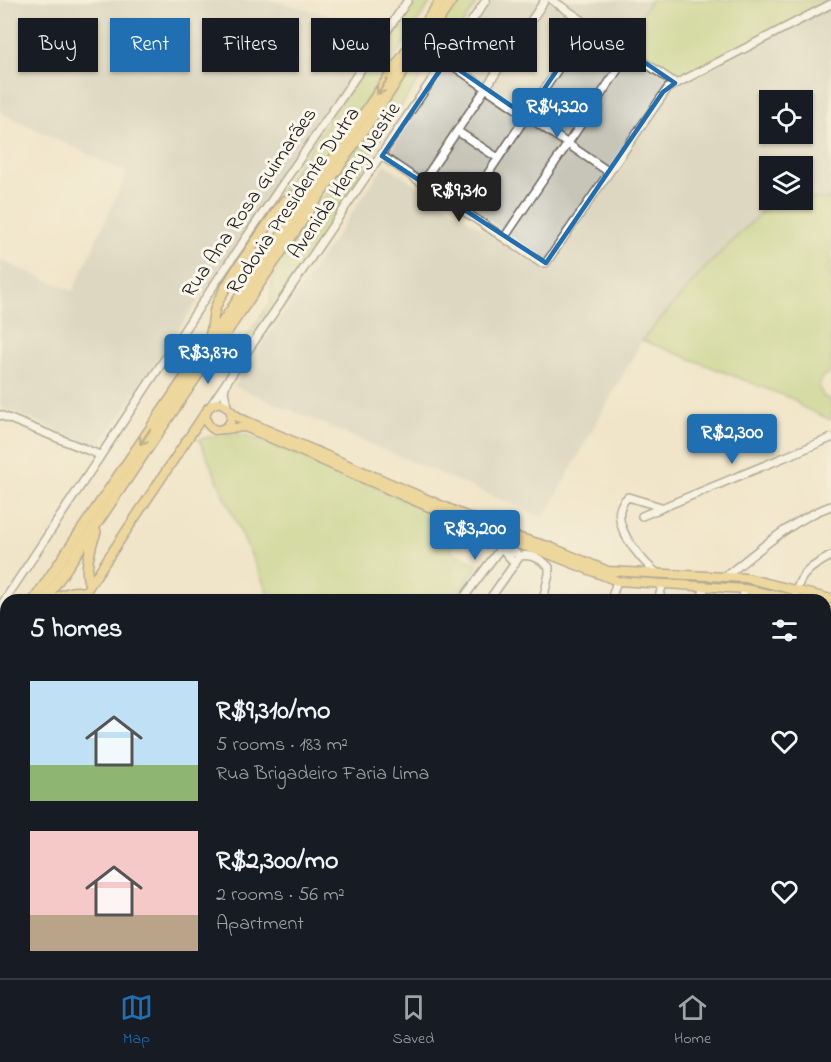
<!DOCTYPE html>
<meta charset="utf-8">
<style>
body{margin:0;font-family:"Indie Flower",sans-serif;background:#20242c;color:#f1f3f6;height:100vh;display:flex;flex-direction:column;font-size:22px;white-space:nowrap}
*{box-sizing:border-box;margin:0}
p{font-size:20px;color:#9ea1a6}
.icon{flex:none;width:33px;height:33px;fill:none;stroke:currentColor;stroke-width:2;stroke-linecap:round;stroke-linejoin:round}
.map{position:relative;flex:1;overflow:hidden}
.drawer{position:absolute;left:0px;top:594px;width:831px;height:384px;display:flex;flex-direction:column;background:#171b24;border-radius:18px 18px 0 0;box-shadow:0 2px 4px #0004}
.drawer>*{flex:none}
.top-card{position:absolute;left:18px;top:18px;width:795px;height:54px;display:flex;gap:12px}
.fabs{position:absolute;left:759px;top:90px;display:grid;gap:12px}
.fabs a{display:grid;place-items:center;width:54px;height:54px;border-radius:0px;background:#171b24;box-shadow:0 2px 4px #0004;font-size:30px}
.price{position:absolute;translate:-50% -51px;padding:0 14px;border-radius:6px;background:#1f6fb2;color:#fff;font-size:20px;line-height:39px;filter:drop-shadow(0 2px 3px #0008)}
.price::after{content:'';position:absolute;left:50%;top:36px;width:18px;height:14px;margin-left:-9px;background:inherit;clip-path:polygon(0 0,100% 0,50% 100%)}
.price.active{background:#222;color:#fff}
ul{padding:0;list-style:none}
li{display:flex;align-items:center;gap:18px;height:150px;padding:0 30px}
li span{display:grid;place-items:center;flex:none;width:168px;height:120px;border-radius:0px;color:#555}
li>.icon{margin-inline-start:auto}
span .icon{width:72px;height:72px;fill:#fffc;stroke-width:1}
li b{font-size:26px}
h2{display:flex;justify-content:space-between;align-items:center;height:72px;padding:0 30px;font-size:26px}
.pill{padding:0 21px;border-radius:0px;background:#171b24;box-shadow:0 2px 4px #0004;font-size:21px;line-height:54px}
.pill.active{background:#1f6fb2;color:#fff}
.tabs{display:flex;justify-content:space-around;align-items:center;height:84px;border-top:2px solid #363941;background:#171b24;font-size:16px;color:#9ea1a6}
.tabs a{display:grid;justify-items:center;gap:3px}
.tabs .active{color:#1f6fb2}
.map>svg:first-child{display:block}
.industrial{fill:#c6c5b8;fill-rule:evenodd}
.green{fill:#b2ce74;stroke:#677548;stroke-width:1.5}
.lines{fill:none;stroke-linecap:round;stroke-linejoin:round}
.stream{stroke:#7dbaf0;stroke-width:1.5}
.minor-casing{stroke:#676259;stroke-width:10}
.major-casing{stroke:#676259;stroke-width:11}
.highway-casing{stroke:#676259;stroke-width:12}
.minor{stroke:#fff;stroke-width:7}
.major{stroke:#ecc669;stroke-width:8}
.highway{stroke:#ecc669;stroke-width:9}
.oneway{stroke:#847142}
.marked{fill:none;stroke:#1f6fb2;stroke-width:4.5;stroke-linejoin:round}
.labels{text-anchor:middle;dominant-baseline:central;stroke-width:6;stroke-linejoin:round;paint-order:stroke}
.street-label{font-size:21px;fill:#1c1c1c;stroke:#fbf7ec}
</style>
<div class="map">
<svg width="831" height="978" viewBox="0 0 831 978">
<rect width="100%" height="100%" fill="#fbf7ec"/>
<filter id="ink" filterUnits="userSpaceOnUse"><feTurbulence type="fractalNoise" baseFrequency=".0167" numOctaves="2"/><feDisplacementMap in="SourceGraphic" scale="12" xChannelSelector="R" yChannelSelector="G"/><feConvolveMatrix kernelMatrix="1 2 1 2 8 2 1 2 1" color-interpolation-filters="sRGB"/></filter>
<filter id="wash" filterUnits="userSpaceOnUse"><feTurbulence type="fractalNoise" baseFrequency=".008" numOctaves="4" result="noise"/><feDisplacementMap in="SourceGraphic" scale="24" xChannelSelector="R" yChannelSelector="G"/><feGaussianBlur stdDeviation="1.35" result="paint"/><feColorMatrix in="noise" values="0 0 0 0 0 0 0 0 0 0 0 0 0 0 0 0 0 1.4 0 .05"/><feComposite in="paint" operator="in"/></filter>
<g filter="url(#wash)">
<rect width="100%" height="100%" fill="#f1e5c9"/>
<path class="industrial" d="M0 0H271L384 29 98 447 0 407V260L73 291 127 173 0 112Z
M490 0H651L620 46 677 84 831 8V199H803L802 166H770V200H774L708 265 642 340 544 518 234 386 385 164 536 265 543 257 388 154ZM770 100H802V134H770Z"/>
<path class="green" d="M411 0H432L358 113 305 186C294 194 282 196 273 206L271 205Z
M458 0H479L460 28 436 55 386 128 314 256 248 345 243 342 270 303 272 280 279 263Z
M651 0H831V7L678 81 620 46Z
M831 199V372L822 377 819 387 823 396 831 400V420L800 406 795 400 642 340 708 265 774 200Z
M225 434 246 435 344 473 475 532 449 550 478 565 453 600H271L199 439Z
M0 862 6 864V935L0 927Z"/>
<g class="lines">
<path class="stream" d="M0 945 6 953
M21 972 25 978"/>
</g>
</g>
<g filter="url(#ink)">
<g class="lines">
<g class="minor-casing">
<path id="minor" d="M552 0 675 83
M446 61 609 172
M457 131 498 158
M382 156 541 263H546L668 88 831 4
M422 183 545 0
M463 211 588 24
M504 238 629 53
M226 384 224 391 227 406
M211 405 486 0
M0 415 100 455
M642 516 831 438
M502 545 520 556
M501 547 515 564
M657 573C640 560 603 517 628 497L661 507
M725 577C756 552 793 519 831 506
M796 594C799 573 814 565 831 556
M462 600 508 538
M489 600 520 556C531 554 542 559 549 567V574L543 600
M611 600 617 581
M658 600 663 584
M701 600 705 586
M742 600 745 589
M0 607 220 276 408 0
M825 663 829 665
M0 747 6 753
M825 786 831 785
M0 804 6 810
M825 810 829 829
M0 854 6 857
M66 972 73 978
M125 972 131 978
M179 972 184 978
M324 972 332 978
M476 972 484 978
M578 972 586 978
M745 972 756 978
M232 978 237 972
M288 978 293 972
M344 978 348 972
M396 978 400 972
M450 978 455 972
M504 978 508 972
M599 978 604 972"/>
</g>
<g class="major-casing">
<path id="major" d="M231 412C233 423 227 430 215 430 206 425 203 418 208 408 223 395 226 409 237 416 241 419 246 421 251 423L510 535 548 546 608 571 746 578 831 599
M225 429 245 427 507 541 546 553 617 581 745 589 798 600
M80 600 205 413
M825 606 831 608
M0 717 6 708
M0 932 6 940
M0 954 6 962
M825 968 831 961
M14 972 18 978
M30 972 34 978
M816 978 821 972"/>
</g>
<g class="highway-casing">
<path id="highway" d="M210 336C214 325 212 313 217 304 233 271 257 241 277 211L285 201 303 192 313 183
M90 584C83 573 91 544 96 532
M34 600 441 0
M45 600 452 0
M53 600C62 594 75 589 85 593
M0 652 6 642
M0 666 6 657"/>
</g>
<use href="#minor" class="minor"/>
<use href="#major" class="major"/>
<use href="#highway" class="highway"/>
</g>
<defs><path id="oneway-shaft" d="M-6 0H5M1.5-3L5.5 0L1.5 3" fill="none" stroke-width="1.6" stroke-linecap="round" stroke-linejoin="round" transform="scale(1.5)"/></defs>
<g class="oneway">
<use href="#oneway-shaft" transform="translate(382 87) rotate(124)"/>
<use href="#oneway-shaft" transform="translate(145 437) rotate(124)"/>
</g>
</g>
<path d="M0 0H831V978H0ZM588 24 675 83 663 92 546 263 382 156 446 61 526 116Z" fill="#f1e5c9" fill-opacity=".55" fill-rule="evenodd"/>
<path class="marked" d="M588 24 675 83 663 92 546 263 382 156 446 61 526 116Z"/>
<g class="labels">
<g class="street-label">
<text transform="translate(345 181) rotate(-56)">Avenida Henry Nestie</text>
<text transform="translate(294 201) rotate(-56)">Rodovia Presidente Dutra</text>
<text transform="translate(250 203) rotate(-56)">Rua Ana Rosa Guimarães</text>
</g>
</g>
</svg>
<div class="fabs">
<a><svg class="icon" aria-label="locate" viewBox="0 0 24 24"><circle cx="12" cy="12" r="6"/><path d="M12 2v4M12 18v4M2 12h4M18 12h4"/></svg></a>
<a><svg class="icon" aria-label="layers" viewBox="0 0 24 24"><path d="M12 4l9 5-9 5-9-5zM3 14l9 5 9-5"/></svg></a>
</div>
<b class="price" style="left:557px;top:139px">R$4,320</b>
<b class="price active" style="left:459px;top:223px">R$9,310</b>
<b class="price" style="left:208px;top:385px">R$3,870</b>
<b class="price" style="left:732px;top:465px">R$2,300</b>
<b class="price" style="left:475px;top:561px">R$3,200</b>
<div class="top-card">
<a class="pill">Buy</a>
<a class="pill active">Rent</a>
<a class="pill">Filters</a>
<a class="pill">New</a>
<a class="pill">Apartment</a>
<a class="pill">House</a>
</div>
<section class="drawer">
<h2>5 homes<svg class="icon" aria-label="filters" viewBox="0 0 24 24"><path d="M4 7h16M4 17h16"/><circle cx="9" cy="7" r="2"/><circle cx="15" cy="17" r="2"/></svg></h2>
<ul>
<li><span style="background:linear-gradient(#bfe0f5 70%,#8fb573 0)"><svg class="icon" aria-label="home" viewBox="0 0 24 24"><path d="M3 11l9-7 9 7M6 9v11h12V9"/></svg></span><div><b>R$9,310/mo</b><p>5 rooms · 183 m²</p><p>Rua Brigadeiro Faria Lima</p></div><svg class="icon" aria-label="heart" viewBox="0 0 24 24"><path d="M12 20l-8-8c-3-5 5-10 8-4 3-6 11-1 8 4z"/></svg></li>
<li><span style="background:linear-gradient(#f6c9c9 70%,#b9a48a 0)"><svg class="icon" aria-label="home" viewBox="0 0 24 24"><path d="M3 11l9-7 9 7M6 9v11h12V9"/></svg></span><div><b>R$2,300/mo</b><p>2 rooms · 56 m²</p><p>Apartment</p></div><svg class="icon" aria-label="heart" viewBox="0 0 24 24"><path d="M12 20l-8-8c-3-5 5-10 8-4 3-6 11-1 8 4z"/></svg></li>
</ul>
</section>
</div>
<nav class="tabs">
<a class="active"><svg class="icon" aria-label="map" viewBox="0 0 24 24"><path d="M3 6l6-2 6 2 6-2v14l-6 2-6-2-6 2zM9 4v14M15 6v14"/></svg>Map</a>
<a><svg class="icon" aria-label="saved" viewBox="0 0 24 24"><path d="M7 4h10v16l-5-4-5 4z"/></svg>Saved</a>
<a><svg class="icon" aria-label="home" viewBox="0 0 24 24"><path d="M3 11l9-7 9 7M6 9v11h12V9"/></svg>Home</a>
</nav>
